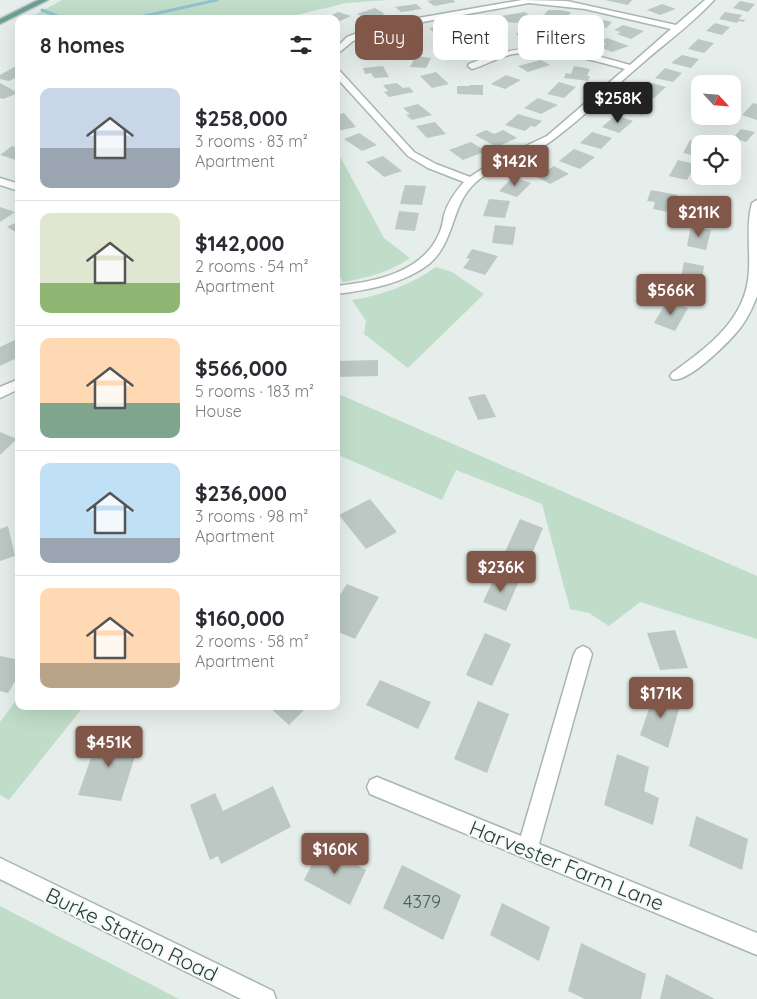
<!DOCTYPE html>
<meta charset="utf-8">
<style>
body{margin:0;font-family:Quicksand,sans-serif;background:#f2f2f3;color:#2b2b33;height:100vh;display:flex;flex-direction:column;font-size:19px;white-space:nowrap}
*{box-sizing:border-box;margin:0}
p{font-size:16px;color:#7c7c81}
.icon{flex:none;width:28px;height:28px;fill:none;stroke:currentColor;stroke-width:2;stroke-linecap:round;stroke-linejoin:round}
.map{position:relative;flex:1;overflow:hidden}
.side{position:absolute;left:15px;top:15px;width:325px;height:695px;display:flex;flex-direction:column;background:#fff;border-radius:10px;box-shadow:0 5px 20px #0002}
.side>*{flex:none}
.guide{position:absolute;left:355px;top:15px;width:326px;height:45px;display:flex;gap:10px}
.needle{width:32px;rotate:116deg}
.fabs{position:absolute;left:691px;top:75px;display:grid;gap:10px}
.fabs a{display:grid;place-items:center;width:50px;height:50px;border-radius:10px;background:#fff;box-shadow:0 5px 20px #0002;font-size:25px}
.price{position:absolute;translate:-50% -42px;padding:0 11px;border-radius:5px;background:#81574a;color:#fff;font-size:16px;line-height:32px;filter:drop-shadow(0 1px 2px #0008)}
.price::after{content:'';position:absolute;left:50%;top:30px;width:15px;height:11px;margin-left:-8px;background:inherit;clip-path:polygon(0 0,100% 0,50% 100%)}
.price.active{background:#222;color:#fff}
ul{padding:0;list-style:none}
li{display:flex;align-items:center;gap:15px;height:125px;padding:0 25px}
li+li{border-top:1px solid #e1e1e2}
li span{display:grid;place-items:center;flex:none;width:140px;height:100px;border-radius:10px;color:#555}
li>.icon{margin-inline-start:auto}
span .icon{width:60px;height:60px;fill:#fffc;stroke-width:1}
li b{font-size:21px}
h2{display:flex;justify-content:space-between;align-items:center;height:60px;padding:0 25px;font-size:21px}
.chip{padding:0 18px;border-radius:10px;background:#fff;box-shadow:0 5px 20px #0002;font-size:18px;line-height:45px}
.chip.active{background:#81574a;color:#fff}
.map>svg:first-child{display:block}
.green{fill:#c0ddc9}
.lines{fill:none;stroke-linecap:round;stroke-linejoin:round}
.stream{stroke:#91c3cf;stroke-width:3}
.building{fill:#bbc8c3}
.minor-casing{stroke:#a8b6b1;stroke-width:3}
.tertiary-casing{stroke:#a8b6b1;stroke-width:3}
.primary-casing{stroke:#c2c9c8;stroke-width:3}
.minor{fill:#fff;fill-rule:evenodd}
.tertiary{fill:#fff;fill-rule:evenodd}
.primary{fill:#6ca095;fill-rule:evenodd}
.labels{text-anchor:middle;dominant-baseline:central;stroke-width:4.5;stroke-linejoin:round;paint-order:stroke}
.near-number-label{font-size:18px;fill:#4a615c}
.near-street-label{font-size:21px;fill:#253f39;stroke:#f6faf8}
</style>
<div class="map">
<svg width="757" height="999" viewBox="0 0 757 999">
<rect width="100%" height="100%" fill="#e5eeea"/>
<path class="green" d="M62 0H389L346 3 281 19H27Z
M336 149 384 238 410 258C390 272 367 278 343 282L336 269Z
M436 267 452 272 484 294 408 368 364 334 366 321 352 300C383 295 410 285 436 267Z
M336 393 757 576V639L640 602 609 626 589 613 570 609 542 504 456 470 442 500 336 454Z
M19 696V706H84L9 800 0 795V722Z
M0 906 179 999H0Z"/>
<g class="lines">
<path class="stream" d="M42 10 65 19
M131 19 217 0"/>
</g>
<path class="building" d="M433 0H453L456 2 434 6 427 1Z
M605 0H632L628 5Z
M740 1 755 4 748 12 733 8Z
M416 4 422 9 401 12 395 7Z
M662 4 676 9 660 15 647 10Z
M375 8 385 14 367 19 357 14Z
M548 10H560L571 12 566 19 544 15Z
M338 12 351 16 336 23V19H325Z
M525 12 532 18 524 19 527 21 515 23 508 22 501 16Z
M725 12 742 15 739 19 745 20 744 22 739 21 737 23 719 19Z
M587 16 612 22 606 28 580 22Z
M488 18 497 25 476 29 467 22Z
M715 23 730 27 722 35 706 31Z
M623 25 644 31 631 39 617 34 621 32 614 30Z
M441 26 443 28 454 26 460 32 436 35 429 28Z
M540 32 544 39 520 40 516 33Z
M564 32 587 36 581 44 558 39Z
M403 34 414 39 396 45 382 39Z
M498 36 507 43 483 48 475 41Z
M607 38 629 46 612 52 599 47 606 44 600 41Z
M698 39 714 43 704 53 688 49Z
M459 41 468 48 444 53 435 46Z
M374 46 388 49 375 60 361 56Z
M682 55 699 59 691 68 671 63Z
M416 56 431 58 426 68 410 67Z
M541 60 550 65 528 72 518 66Z
M16 66 19 67V76L9 81 0 79V75Z
M383 66 389 77 374 78 371 73 365 74 363 68Z
M574 66 590 69 587 76H590L588 81 564 78 566 73 571 74Z
M665 68 682 73 673 82 655 78Z
M436 72 449 84 432 88 420 76Z
M506 75 521 80 505 89 491 84Z
M559 82 576 87 564 98 547 94Z
M0 83 18 93 3 99 0 98Z
M397 83 403 88 409 87 414 92 389 97 384 92 388 91 383 85Z
M652 83 666 87 654 98 636 93Z
M469 85H483V95L457 94V86H470Z
M538 98 558 105 541 114 524 108Z
M631 98 651 103 642 115 621 110Z
M753 103 757 104V120L742 115Z
M418 104 432 115 412 120 406 115 410 114 403 108Z
M344 113 356 127 337 131 336 115Z
M518 114 542 121 535 127 531 126 525 131 505 125Z
M616 115 633 121 619 133 602 127Z
M435 122 446 134 427 138 416 126Z
M741 129 755 132 746 142 733 138Z
M486 130 494 134 503 130 517 138 497 147 475 135Z
M592 132 612 138 601 149 580 143Z
M359 133 377 145 362 151 344 139Z
M690 140 705 143 700 144V157L683 153Z
M471 142 486 151 463 160 449 150Z
M12 146 19 149V161L0 155Z
M574 149 595 157 580 169 559 161Z
M383 156 402 171 384 177 366 162Z
M678 160 696 164 687 180 669 176Z
M554 166 569 174 550 184 532 174 542 169 546 171Z
M513 177 531 183 517 197 499 191Z
M405 185 426 186 422 205 400 204Z
M651 190 678 195 673 213 653 209 655 202 647 201Z
M489 199 510 201 505 218 483 216Z
M0 207 15 212 0 222Z
M399 211 419 213 415 231 395 229Z
M19 221V234L7 227Z
M495 225 516 227 513 245 492 243Z
M691 226 711 230 706 250 687 246Z
M472 249 498 256 485 275 463 268 470 259 466 258Z
M684 262 704 266 701 286 680 282Z
M667 301 688 308 675 331 654 323Z
M19 338V357L0 366V347Z
M378 360V376L336 377V361Z
M485 394 496 417 478 420 468 397Z
M0 432 17 439 0 455Z
M370 499 397 532 366 549 339 515Z
M520 519 543 528 525 570 501 561Z
M8 526 15 556 0 561V529Z
M496 574 518 583 506 611 483 602Z
M347 584 379 597 355 639 336 631V601Z
M675 630 688 668 660 670 647 633Z
M485 633 511 644 492 686 466 675Z
M0 656 19 660V675L8 693 0 691Z
M380 680 431 702 418 729 366 705Z
M655 691 681 702 668 748 640 735Z
M478 701 509 714 487 773 454 759Z
M268 706H308L289 725Z
M99 735 140 740 121 801 78 795Z
M617 754 649 767 644 791 659 798 653 825 604 805Z
M273 786 291 827 221 864 218 856 210 860 190 805 215 793 223 811Z
M696 816 748 839 742 870 689 846Z
M321 846 366 870 350 905 304 880Z
M402 865 461 895 443 940 383 908Z
M502 903 550 927 539 961 490 935Z
M581 943 646 974 641 999H585L568 991Z
M666 974 715 999H660Z"/>
<g class="lines">
<g class="minor-casing">
<path id="minor" d="M522 0 567 1 676 25 705 0H714C694 22 668 41 646 60 615 86 586 115 554 139 530 158 498 162 475 183 450 206 456 241 429 264 403 284 368 290 336 294V286C374 282 422 273 439 234 442 228 443 221 444 215 448 202 455 192 464 182L428 168 408 156 336 77V69L339 70 414 152 436 164 470 177 494 161 547 136 625 69C589 59 551 48 513 54 498 57 486 65 472 69L468 66 469 64C528 38 570 48 630 65L671 29 585 9 529 3 383 29 353 41 336 55V48L347 37 378 25Z
M0 178 19 184V191L0 185Z
M757 200V296C753 307 748 317 741 327 731 340 688 384 672 379L670 376 672 373C709 346 747 319 749 270 750 251 747 232 750 212L752 203Z
M19 379V389L0 398V387Z
M583 646 589 649 592 654 539 844 757 933V955L370 794 367 787 370 780 377 777 521 836 574 654 577 649Z"/>
</g>
<g class="tertiary-casing">
<path id="tertiary" d="M0 858 273 991 276 999H241L0 879Z"/>
</g>
<g class="primary-casing">
<path id="primary" d="M38 0H48L0 24V19Z"/>
</g>
<use href="#minor" class="minor"/>
<use href="#tertiary" class="tertiary"/>
<use href="#primary" class="primary"/>
</g>
<g class="labels">
<g class="near-number-label">
<text x="422" y="901">4379</text>
</g>
<g class="near-street-label">
<text transform="translate(567 865) rotate(22)">Harvester Farm Lane</text>
<text transform="translate(132 934) rotate(26)">Burke Station Road</text>
</g>
</g>
</svg>
<div class="fabs">
<a><svg class="needle" viewBox="-14 -14 28 28"><path d="M0-13l5 13h-10z" fill="#e53935"/><path d="M0 13l5-13h-10z" fill="#7c7c81"/></svg></a>
<a><svg class="icon" aria-label="locate" viewBox="0 0 24 24"><circle cx="12" cy="12" r="6"/><path d="M12 2v4M12 18v4M2 12h4M18 12h4"/></svg></a>
</div>
<b class="price active" style="left:618px;top:124px">$258K</b>
<b class="price" style="left:515px;top:187px">$142K</b>
<b class="price" style="left:699px;top:238px">$211K</b>
<b class="price" style="left:671px;top:316px">$566K</b>
<b class="price" style="left:501px;top:593px">$236K</b>
<b class="price" style="left:661px;top:719px">$171K</b>
<b class="price" style="left:109px;top:768px">$451K</b>
<b class="price" style="left:335px;top:875px">$160K</b>
<div class="guide">
<a class="chip active">Buy</a>
<a class="chip">Rent</a>
<a class="chip">Filters</a>
</div>
<section class="side">
<h2>8 homes<svg class="icon" aria-label="filters" viewBox="0 0 24 24"><path d="M4 7h16M4 17h16"/><circle cx="9" cy="7" r="2"/><circle cx="15" cy="17" r="2"/></svg></h2>
<ul>
<li><span style="background:linear-gradient(#c9d6e8 60%,#9aa5b1 0)"><svg class="icon" aria-label="home" viewBox="0 0 24 24"><path d="M3 11l9-7 9 7M6 9v11h12V9"/></svg></span><div><b>$258,000</b><p>3 rooms · 83 m²</p><p>Apartment</p></div></li>
<li><span style="background:linear-gradient(#dfe7d0 70%,#8fb573 0)"><svg class="icon" aria-label="home" viewBox="0 0 24 24"><path d="M3 11l9-7 9 7M6 9v11h12V9"/></svg></span><div><b>$142,000</b><p>2 rooms · 54 m²</p><p>Apartment</p></div></li>
<li><span style="background:linear-gradient(#ffd9b3 65%,#7fa58c 0)"><svg class="icon" aria-label="home" viewBox="0 0 24 24"><path d="M3 11l9-7 9 7M6 9v11h12V9"/></svg></span><div><b>$566,000</b><p>5 rooms · 183 m²</p><p>House</p></div></li>
<li><span style="background:linear-gradient(#bfe0f5 75%,#9aa5b1 0)"><svg class="icon" aria-label="home" viewBox="0 0 24 24"><path d="M3 11l9-7 9 7M6 9v11h12V9"/></svg></span><div><b>$236,000</b><p>3 rooms · 98 m²</p><p>Apartment</p></div></li>
<li><span style="background:linear-gradient(#ffd9b3 75%,#b9a48a 0)"><svg class="icon" aria-label="home" viewBox="0 0 24 24"><path d="M3 11l9-7 9 7M6 9v11h12V9"/></svg></span><div><b>$160,000</b><p>2 rooms · 58 m²</p><p>Apartment</p></div></li>
</ul>
</section>
</div>
